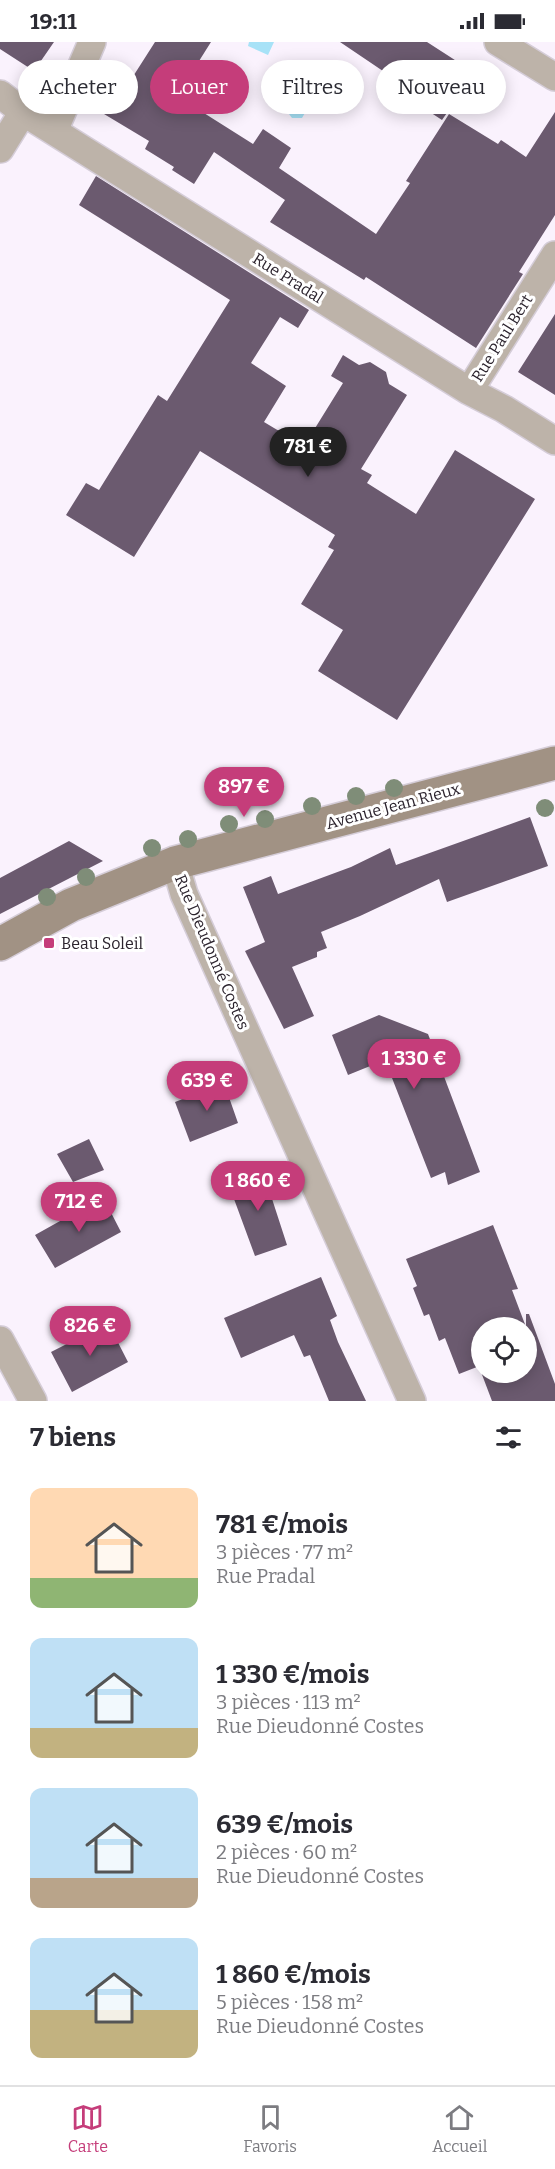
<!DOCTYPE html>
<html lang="fr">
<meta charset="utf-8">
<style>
body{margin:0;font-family:Bitter,serif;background:#f7f7f7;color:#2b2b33;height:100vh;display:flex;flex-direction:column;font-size:22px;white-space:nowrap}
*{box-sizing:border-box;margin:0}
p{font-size:20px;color:#7c7c81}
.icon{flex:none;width:33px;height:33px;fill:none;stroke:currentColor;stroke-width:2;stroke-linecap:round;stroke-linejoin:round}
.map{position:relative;height:1359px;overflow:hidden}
.drawer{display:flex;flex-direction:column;background:#fff;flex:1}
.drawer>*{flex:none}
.hud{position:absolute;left:18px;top:18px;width:519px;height:54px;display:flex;gap:12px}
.tools{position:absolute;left:471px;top:1275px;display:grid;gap:12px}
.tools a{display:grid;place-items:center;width:66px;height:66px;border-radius:50%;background:#fff;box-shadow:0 3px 15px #0003;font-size:30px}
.price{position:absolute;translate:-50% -51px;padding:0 14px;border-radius:21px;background:#c53d7a;color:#fff;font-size:20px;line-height:39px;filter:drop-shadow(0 2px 3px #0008)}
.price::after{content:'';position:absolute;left:50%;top:36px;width:18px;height:14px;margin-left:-9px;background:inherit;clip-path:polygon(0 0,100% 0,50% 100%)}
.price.on{background:#222;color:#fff}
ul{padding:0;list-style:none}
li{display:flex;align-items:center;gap:18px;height:150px;padding:0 30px}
li span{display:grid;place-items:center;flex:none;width:168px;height:120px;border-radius:12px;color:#555}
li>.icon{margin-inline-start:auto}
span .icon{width:72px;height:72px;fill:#fffc;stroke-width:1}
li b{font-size:26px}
h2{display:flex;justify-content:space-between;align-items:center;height:72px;padding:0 30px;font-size:26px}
.pill{padding:0 21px;border-radius:27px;background:#fff;box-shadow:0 3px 15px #0003;font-size:21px;line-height:54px}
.pill.on{background:#c53d7a;color:#fff}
.status{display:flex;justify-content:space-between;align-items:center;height:42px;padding:0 30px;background:#fff;direction:ltr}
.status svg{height:16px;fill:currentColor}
.menu{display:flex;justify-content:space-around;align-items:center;height:84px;border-top:2px solid #e1e1e2;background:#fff;font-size:16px;color:#7c7c81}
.menu a{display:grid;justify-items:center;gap:3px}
.menu .on{color:#c53d7a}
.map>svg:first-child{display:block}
.water{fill:#a7e2f7}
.building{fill:#6b5a6f}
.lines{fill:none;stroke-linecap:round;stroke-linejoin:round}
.street-casing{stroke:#d5cdd8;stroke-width:30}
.secondary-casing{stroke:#d5cdd8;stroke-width:36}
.street{stroke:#bdb3a9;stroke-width:27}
.secondary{stroke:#a19284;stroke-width:33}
.tree{fill:#7f8d78}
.poi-dot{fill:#c53d7a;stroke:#fff;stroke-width:2}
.labels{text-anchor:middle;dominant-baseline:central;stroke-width:6;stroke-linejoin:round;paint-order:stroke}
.street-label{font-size:16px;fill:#2b232d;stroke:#fff}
.poi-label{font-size:16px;fill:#2b232d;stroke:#fff;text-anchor:start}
</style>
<div class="status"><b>19:11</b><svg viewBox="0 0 49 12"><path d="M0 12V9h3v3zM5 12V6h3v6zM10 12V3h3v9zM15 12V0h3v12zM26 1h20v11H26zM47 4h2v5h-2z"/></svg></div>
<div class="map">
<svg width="555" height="1359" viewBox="0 0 555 1359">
<rect width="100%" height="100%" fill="#faf2fd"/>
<path class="water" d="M249 0H274L268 13 248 4Z
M282 44 310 62 302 76H292L289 72 290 68 273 58Z"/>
<path class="building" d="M0 0H54L34 29 0 7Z
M155 0H211L177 54 253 102 263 87 291 106 279 126 376 192 410 141 406 139 449 72 498 102 501 98 526 115 555 70V173L519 230 523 232 476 306 366 235 364 238 270 180 285 158 214 110 194 142 172 128 174 125 145 107 149 99 89 63 107 36 125 47Z
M340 0H427L475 31 442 78 413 59 417 52Z
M96 134 309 268 298 286 280 275 251 321 286 344 264 380 304 404 343 341 331 334 343 313 359 323 370 320 386 330 389 342 407 353 361 427 372 433 367 441 416 472 455 408 535 457 397 678 318 629 343 588 301 562 334 508 328 505 335 493 200 409 134 515 66 473 86 441 99 448 158 353 167 359 230 258 79 163Z
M555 272V353L518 330Z
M530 775 548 824 447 860 439 837 360 874 321 890 327 906 317 910V915L292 925 314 974 284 987 245 909 265 900 243 845 271 834 278 852 351 825 390 806 396 823Z
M69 799 103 819 0 872V836Z
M379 973 428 992 480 1130 448 1143 445 1130 431 1136 385 1018 348 1033 332 993Z
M224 1041 238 1081 190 1100 175 1060Z
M89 1097 104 1128 73 1140 57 1112Z
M262 1126 287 1203 255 1214 227 1138Z
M103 1155 121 1190 55 1226 35 1193Z
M493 1183 518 1247 512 1248 526 1285V1272H529L555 1342V1359H492L481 1330H526V1286H482V1323L459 1332 445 1296 439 1299 429 1272 424 1274 413 1246 417 1244 406 1217Z
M321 1235 337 1274 330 1278 338 1300 366 1359H329L310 1313 304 1315 294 1293 241 1316 224 1276Z
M108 1281 128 1320 72 1350 51 1310Z"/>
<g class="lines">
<g class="street-casing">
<path id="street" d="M498 0 555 35
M0 52 23 70 469 349 504 367 555 399
M54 89 92 0
M0 107 23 70
M469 349 555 213
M175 821 184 852 412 1359
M0 1298 33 1359"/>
</g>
<g class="secondary-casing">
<path id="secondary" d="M0 902 71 863 175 821 555 721"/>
</g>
<use href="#street" class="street"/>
<use href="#secondary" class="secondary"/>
</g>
<g class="tree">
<circle cx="394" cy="746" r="9"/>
<circle cx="356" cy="754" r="9"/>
<circle cx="312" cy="764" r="9"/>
<circle cx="545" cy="766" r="9"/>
<circle cx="265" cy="777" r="9"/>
<circle cx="229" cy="782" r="9"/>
<circle cx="188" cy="797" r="9"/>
<circle cx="152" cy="806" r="9"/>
<circle cx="86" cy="835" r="9"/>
<circle cx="47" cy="855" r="9"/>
</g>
<rect class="poi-dot" x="43" y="895" width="12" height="12" rx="3"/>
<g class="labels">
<g class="street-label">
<text transform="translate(288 236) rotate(32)">Rue Pradal</text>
<text transform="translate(502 296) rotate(-58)">Rue Paul Bert</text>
<text transform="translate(393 764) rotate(-15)">Avenue Jean Rieux</text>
<text transform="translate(212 910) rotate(67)">Rue Dieudonné Costes</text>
</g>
<g class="poi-label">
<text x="61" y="901">Beau Soleil</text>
</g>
</g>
</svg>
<div class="tools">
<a><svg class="icon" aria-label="locate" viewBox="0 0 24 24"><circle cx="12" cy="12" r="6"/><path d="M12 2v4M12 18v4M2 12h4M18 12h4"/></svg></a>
</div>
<b class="price on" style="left:308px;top:436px">781 €</b>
<b class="price" style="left:244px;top:776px">897 €</b>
<b class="price" style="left:414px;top:1048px">1 330 €</b>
<b class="price" style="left:207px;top:1070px">639 €</b>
<b class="price" style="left:258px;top:1170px">1 860 €</b>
<b class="price" style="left:79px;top:1191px">712 €</b>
<b class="price" style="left:90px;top:1315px">826 €</b>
<div class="hud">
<a class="pill">Acheter</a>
<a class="pill on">Louer</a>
<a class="pill">Filtres</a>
<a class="pill">Nouveau</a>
</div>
</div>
<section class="drawer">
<h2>7 biens<svg class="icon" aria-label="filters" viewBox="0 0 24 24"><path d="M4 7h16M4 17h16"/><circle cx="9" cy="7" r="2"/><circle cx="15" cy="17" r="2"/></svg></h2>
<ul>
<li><span style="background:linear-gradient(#ffd9b3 75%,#8fb573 0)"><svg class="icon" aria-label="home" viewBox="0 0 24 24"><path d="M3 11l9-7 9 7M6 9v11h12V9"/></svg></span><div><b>781 €/mois</b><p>3 pièces · 77 m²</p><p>Rue Pradal</p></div></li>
<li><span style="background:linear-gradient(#bfe0f5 75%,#c2b280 0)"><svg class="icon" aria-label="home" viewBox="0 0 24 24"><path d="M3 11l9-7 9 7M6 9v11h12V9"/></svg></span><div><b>1 330 €/mois</b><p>3 pièces · 113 m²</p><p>Rue Dieudonné Costes</p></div></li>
<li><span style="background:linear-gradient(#bfe0f5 75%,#b9a48a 0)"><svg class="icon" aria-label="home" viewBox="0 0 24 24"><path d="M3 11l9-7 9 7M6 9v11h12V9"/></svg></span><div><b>639 €/mois</b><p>2 pièces · 60 m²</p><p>Rue Dieudonné Costes</p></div></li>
<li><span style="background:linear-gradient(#bfe0f5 60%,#c2b280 0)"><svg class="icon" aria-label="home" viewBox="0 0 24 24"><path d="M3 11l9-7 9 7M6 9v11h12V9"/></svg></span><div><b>1 860 €/mois</b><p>5 pièces · 158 m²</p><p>Rue Dieudonné Costes</p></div></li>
</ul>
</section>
<nav class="menu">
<a class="on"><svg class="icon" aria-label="map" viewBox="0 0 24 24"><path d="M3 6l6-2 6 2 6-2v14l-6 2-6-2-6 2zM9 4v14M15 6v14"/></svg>Carte</a>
<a><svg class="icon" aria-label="saved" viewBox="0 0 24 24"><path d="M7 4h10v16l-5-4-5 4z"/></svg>Favoris</a>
<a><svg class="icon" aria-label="home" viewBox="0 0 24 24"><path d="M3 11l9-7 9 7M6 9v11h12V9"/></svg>Accueil</a>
</nav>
